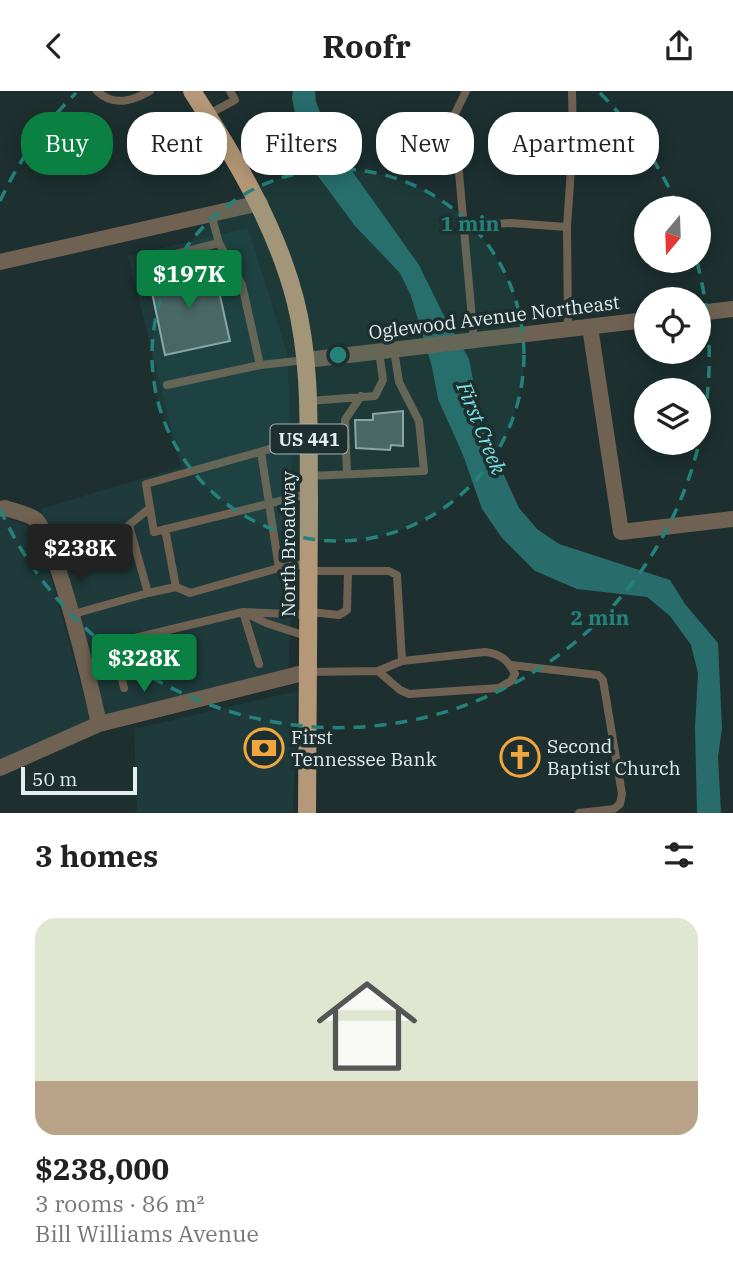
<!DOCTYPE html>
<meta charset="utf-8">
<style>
body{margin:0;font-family:"IBM Plex Serif",serif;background:#f2f2f2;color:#222;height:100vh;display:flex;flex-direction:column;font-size:26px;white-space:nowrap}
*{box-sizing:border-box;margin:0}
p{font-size:23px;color:#767676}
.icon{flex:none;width:38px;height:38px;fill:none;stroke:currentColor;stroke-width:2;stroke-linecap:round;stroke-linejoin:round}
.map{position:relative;height:722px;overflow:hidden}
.side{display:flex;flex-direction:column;background:#fff;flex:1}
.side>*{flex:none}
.top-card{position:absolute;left:21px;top:21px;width:691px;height:63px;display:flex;gap:14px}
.needle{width:46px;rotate:199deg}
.fabs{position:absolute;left:634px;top:105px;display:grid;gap:14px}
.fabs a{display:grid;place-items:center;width:77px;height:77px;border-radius:50%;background:#fff;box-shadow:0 4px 18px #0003;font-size:35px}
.scale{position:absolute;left:21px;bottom:18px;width:116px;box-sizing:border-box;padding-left:7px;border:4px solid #e3eeee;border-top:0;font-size:19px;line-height:24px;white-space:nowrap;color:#e3eeee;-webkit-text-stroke:5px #1d2f2f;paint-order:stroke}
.price{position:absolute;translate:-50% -60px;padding:0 16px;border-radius:7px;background:#0b8043;color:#fff;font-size:23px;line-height:46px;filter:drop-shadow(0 2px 4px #0008)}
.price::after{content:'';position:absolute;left:50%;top:42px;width:21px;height:16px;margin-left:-10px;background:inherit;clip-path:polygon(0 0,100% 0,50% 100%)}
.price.current{background:#222;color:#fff}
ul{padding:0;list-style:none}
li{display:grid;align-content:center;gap:14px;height:371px;padding:0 35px}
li+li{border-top:2px solid #e0e0e0}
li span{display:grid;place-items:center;height:217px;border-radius:21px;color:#555}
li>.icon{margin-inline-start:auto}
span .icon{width:126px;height:126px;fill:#fffc;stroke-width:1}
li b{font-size:30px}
h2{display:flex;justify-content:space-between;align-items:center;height:84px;padding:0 35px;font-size:30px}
.tag{padding:0 24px;border-radius:28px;background:#fff;box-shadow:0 4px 18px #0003;font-size:24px;line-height:63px}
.tag.current{background:#0b8043;color:#fff}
header{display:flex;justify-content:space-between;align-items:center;height:91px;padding:0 35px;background:#fff;font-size:32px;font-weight:700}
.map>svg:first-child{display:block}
.built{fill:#1e3a3a}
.water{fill:#286d6c}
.building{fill:#4f6362;stroke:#96abab;stroke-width:2}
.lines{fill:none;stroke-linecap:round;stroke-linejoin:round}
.lane{stroke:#706252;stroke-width:8}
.street{stroke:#706252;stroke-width:16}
.primary{stroke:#b59877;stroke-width:18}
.ring{fill:none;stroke:#24827b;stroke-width:3.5;stroke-dasharray:12 9}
.labels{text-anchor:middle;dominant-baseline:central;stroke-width:7;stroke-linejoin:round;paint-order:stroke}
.shield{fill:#1d2f2f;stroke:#a8b5b5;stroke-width:2}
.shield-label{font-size:18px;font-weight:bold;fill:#e3eeee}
.street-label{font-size:19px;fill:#e3eeee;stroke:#1d2f2f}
.poi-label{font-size:19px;fill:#e3eeee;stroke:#1d2f2f;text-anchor:start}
.water-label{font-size:21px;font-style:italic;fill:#7be3e3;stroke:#1d2f2f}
.centre{fill:#24827b;stroke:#1d2f2f;stroke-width:3.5}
.ring-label{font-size:21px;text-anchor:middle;font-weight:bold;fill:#24827b;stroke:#1d2f2f;stroke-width:7;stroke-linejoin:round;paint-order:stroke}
</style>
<header><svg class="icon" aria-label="back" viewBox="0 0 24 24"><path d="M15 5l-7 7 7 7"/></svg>Roofr<svg class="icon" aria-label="share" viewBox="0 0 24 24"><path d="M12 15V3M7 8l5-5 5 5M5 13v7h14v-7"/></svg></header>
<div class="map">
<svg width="733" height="722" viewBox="0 0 733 722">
<rect width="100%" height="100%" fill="#1d2f2f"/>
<path class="built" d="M248 137 287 262 291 343 293 496 288 579 103 632 40 418 181 376 128 165Z
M3 426 31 437 42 455 91 630 0 669V427Z
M297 600 293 722H137L134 638Z"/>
<path class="water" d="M293 0H315L316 11 327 38 347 73 419 174 442 221 469 268 482 336 519 417 537 438 559 453 670 489 685 513 718 552 722 637 718 666 721 722H697L695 636 698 582 691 554 670 525 647 506 577 498 535 480 502 447 482 418 463 364 438 308 432 276 411 205 400 182 355 135 315 81 300 48 292 7Z"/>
<path class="building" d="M213 173 230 250 165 264 149 187Z
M403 320V355L391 354 390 359 356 357 355 329H373V323Z"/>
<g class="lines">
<path class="lane" d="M97 0C114 16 132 10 150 0
M466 0 454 25 474 250
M207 24 235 9 230 0
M463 135 511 132 567 136
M156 168 219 152
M568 238 567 136 573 48 572 0
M260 274 306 269
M167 294 260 274 242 194 219 152 211 123
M309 310 375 305 383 289 379 260
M261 361 279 477
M347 383 345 329 361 305
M309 385 424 380 419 330 399 291 394 259
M150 417 146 393 309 347
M165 438 176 496 190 502 279 477 309 472
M309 480H389L397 484 402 570
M148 502 176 496
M243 521 259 573
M310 521 339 524 347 519 348 480
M246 522 266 532 309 546
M70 524 148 502 129 434 150 417 154 441 308 403
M511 574 598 584 603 589 622 703 620 713 614 718 579 722
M307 581 378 580 402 570 485 561C501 563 508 569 515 583L511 590 499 597 409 603 400 599 378 580
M124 597 114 552 243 521 310 524"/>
<path class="street" d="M0 171 260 112
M698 222 733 218
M590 236 621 441 733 428
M306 269 646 229
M0 418 5 417C14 420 28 423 35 428 55 444 92 600 99 633
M0 677 99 633 307 581"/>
<path class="primary" d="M192 0C234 65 275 132 295 208 312 274 308 342 309 409 309 513 307 618 307 722"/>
</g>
<circle cx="338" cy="264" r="186" fill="#24827b" fill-opacity=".12"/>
<g class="ring">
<circle cx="338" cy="264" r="186"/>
<path d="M0 110A371 371 0 0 1 76 2M600 2A371 371 0 0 1 678 116M697 171A371 371 0 0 1 0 418"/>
</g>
<defs>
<g id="bank-ring" transform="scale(2.0125)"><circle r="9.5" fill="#1d2f2f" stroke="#f1a640" stroke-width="1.5"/><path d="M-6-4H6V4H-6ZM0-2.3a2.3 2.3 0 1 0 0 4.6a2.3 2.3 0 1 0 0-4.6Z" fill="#f1a640"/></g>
<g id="church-ring" transform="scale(2.0125)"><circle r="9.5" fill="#1d2f2f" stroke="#f1a640" stroke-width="1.5"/><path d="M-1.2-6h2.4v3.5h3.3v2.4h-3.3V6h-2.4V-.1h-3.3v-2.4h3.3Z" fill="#f1a640"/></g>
</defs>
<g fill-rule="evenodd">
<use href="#bank-ring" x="264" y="657"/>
<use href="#church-ring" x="520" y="666"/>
</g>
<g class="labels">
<rect class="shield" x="270.5" y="333.5" width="77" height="29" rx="5"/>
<g class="shield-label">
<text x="309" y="348">US 441</text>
</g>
<g class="street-label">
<text transform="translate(494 226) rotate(-7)">Oglewood Avenue Northeast</text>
<text transform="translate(288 453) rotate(-90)">North Broadway</text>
</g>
<g class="poi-label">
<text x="291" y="646">First<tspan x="291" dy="22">Tennessee Bank</tspan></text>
<text x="547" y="655">Second<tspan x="547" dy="22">Baptist Church</tspan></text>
</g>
<g class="water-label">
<text transform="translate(482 337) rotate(68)">First Creek</text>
</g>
</g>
<circle cx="338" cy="264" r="10" class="centre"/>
<g class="ring-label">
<text x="470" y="140">1 min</text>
<text x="600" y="534">2 min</text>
</g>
</svg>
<div class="fabs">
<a><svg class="needle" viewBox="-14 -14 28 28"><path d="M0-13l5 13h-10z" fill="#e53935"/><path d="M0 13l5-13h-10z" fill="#767676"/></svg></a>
<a><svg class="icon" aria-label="locate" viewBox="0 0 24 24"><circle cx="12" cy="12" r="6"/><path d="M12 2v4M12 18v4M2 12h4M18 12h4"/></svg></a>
<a><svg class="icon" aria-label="layers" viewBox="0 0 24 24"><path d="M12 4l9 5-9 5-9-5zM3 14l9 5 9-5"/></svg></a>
</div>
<div class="scale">50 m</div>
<b class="price" style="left:189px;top:219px">$197K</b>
<b class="price current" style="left:80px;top:493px">$238K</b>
<b class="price" style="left:144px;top:603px">$328K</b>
<div class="top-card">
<a class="tag current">Buy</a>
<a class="tag">Rent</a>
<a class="tag">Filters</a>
<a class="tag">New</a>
<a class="tag">Apartment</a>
</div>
</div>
<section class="side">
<h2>3 homes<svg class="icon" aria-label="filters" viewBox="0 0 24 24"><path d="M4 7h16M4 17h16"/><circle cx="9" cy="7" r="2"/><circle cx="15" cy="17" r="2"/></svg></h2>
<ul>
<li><span style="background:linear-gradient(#dfe7d0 75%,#b9a48a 0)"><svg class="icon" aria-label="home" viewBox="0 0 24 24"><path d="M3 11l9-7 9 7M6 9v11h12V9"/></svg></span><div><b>$238,000</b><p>3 rooms · 86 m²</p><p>Bill Williams Avenue</p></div></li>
</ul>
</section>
